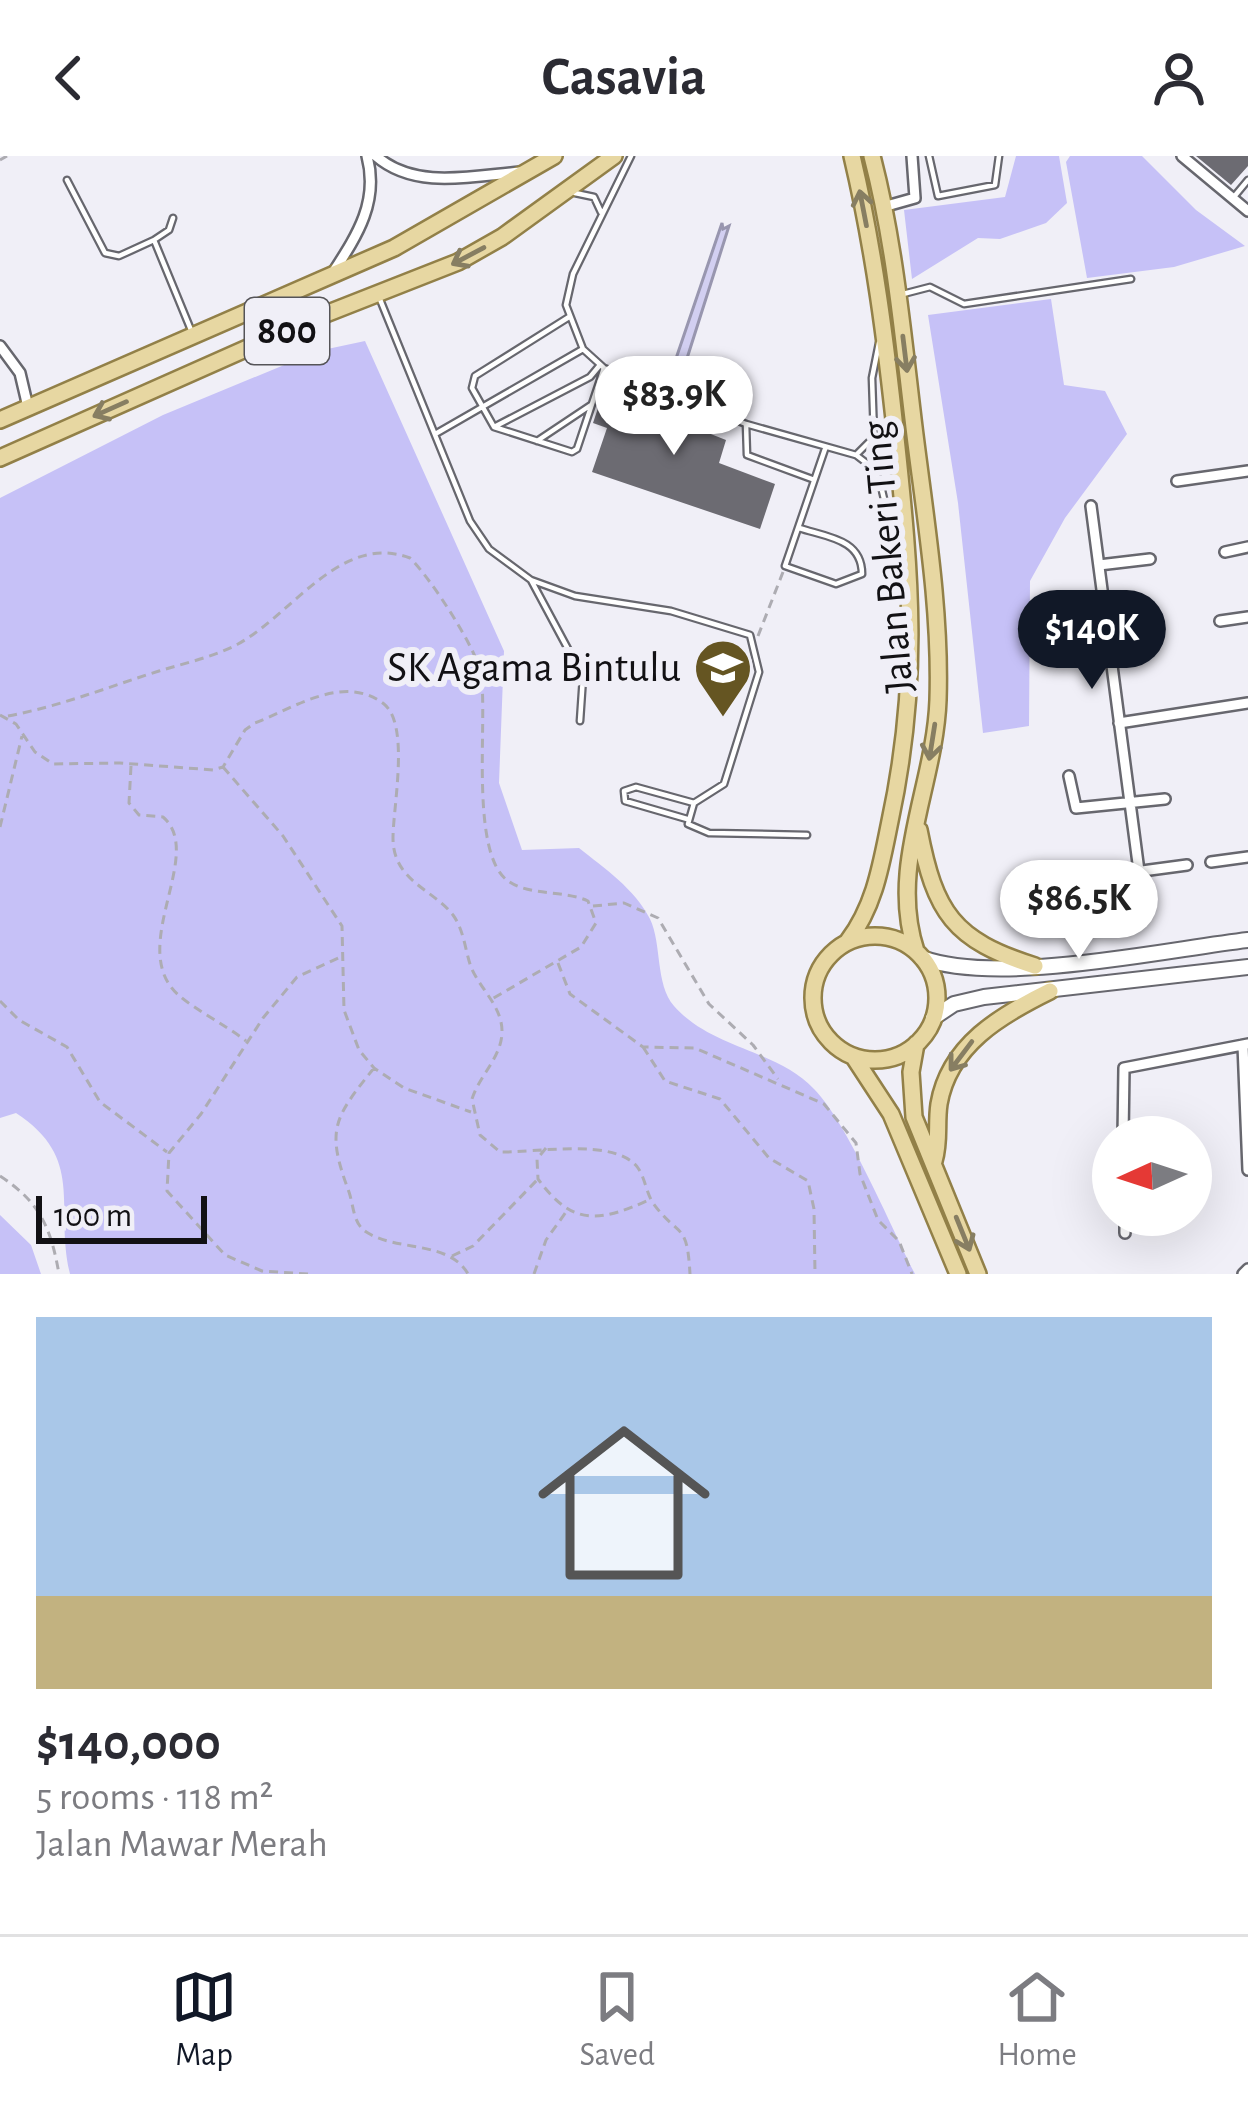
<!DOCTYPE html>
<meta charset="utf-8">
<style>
body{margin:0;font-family:"Alegreya Sans",sans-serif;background:#f7f7f7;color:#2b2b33;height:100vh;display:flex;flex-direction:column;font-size:45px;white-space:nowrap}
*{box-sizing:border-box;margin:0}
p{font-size:39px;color:#7c7c81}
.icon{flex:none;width:66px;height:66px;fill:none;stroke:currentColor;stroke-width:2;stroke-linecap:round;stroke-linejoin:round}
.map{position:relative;height:1118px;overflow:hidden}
.details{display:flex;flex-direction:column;background:#fff;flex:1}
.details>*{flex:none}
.needle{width:78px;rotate:267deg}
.tools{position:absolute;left:1092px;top:960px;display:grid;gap:24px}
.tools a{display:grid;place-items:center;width:120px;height:120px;border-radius:50%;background:#fff;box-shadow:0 12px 48px #0002;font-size:60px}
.scale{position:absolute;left:36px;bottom:30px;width:171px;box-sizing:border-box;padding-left:12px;border:6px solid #121114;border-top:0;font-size:33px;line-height:42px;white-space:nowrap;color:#121114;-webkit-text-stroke:9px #f0eff7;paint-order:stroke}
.price{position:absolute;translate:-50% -102px;padding:0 27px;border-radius:42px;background:#fff;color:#222;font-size:39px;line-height:78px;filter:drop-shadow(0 3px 6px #0008)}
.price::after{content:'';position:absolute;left:50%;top:72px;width:36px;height:27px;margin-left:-18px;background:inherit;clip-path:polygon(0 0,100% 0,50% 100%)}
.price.selected{background:#111827;color:#fff}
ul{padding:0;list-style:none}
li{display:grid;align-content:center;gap:24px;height:636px;padding:0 36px}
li+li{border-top:3px solid #e1e1e2}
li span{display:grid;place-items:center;height:372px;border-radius:0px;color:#555}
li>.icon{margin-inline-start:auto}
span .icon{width:216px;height:216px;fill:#fffc;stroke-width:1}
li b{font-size:51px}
header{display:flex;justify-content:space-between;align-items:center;height:156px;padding:0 36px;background:#fff;font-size:54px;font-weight:600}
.tab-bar{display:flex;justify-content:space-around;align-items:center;height:168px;border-top:3px solid #e1e1e2;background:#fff;font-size:33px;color:#7c7c81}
.tab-bar a{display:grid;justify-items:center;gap:6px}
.tab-bar .selected{color:#111827}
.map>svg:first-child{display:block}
.green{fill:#c6c1f7}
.water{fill:#d2cff1;stroke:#9896af;stroke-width:3}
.building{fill:#6c6b72}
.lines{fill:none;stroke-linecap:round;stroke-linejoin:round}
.service-casing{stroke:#67676e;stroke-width:9}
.minor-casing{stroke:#67676e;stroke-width:14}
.secondary-casing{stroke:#67676e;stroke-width:18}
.primary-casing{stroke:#928048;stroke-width:20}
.path{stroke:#adacb2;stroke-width:3;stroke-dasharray:9 6;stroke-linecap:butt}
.service{stroke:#fff;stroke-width:4.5}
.minor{stroke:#fff;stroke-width:9}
.secondary{stroke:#fff;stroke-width:14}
.primary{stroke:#e7d7a2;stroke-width:15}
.oneway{stroke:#877e62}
.labels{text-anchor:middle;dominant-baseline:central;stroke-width:12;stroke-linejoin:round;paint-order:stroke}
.shield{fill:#f0eff7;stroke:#555458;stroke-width:3}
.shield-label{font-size:39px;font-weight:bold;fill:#121114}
.street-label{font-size:42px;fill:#121114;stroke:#f0eff7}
.poi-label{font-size:42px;fill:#121114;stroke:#f0eff7;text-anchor:end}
</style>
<header><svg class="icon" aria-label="back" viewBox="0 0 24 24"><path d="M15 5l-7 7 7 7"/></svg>Casavia<svg class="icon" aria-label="person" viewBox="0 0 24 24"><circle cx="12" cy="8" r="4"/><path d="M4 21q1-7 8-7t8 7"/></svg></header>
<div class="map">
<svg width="1248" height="1118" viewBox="0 0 1248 1118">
<rect width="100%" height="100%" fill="#f0eff7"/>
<path class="green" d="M1016 0H1059L1067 47 1046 67 1000 83 978 82 912 123 904 54 1005 41Z
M1070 0H1142L1196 54 1245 90 1174 111 1087 122 1066 6Z
M1051 143 1064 229 1105 235 1127 278 1065 362 1030 425 1029 570 983 577 958 347 928 159Z
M365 185 504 495 499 627 522 694 579 692C604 712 635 733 650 763 662 788 655 828 674 850 712 893 776 893 814 933 847 966 892 1073 915 1118H70C54 1050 86 1003 16 957L0 962V342L163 259 318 195Z
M0 1059 31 1089 41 1118H0Z"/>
<path class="water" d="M722 67 723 73 729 70 676 237 666 232Z"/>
<path class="building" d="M1196 0H1248V10L1231 29Z
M606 228 702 258 698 273 726 284 719 307 775 328 760 373 592 316 607 272 593 267Z"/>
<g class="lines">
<g class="service-casing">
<path id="service" d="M631 0 573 118 566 149 583 193 604 212 746 268 856 299 873 312 880 326 901 415
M929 0 938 40 995 29 999 0
M67 24 105 97 119 100 154 84 191 174
M575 37 594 41 601 56
M1233 42 1248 24
M154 84 169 74 173 62
M903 138 930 131 964 148 1131 123
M379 141 470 365 489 393 531 424 575 440 671 455 750 479 759 516 724 628 694 647 688 668 709 677 807 679
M569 161 475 220 472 232 494 271 572 296 577 293 604 212
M746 268 747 299 812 323
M494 271 590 221 600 209
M437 277 583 193
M537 285 591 249
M856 299 874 281 872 222 879 187
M799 372C827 381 862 383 862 418L836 428 785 410 825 293
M531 424 583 521 580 565
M687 663 625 645 624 635 636 631 694 647"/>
</g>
<g class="minor-casing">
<path id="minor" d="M376 0C415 34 472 20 520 16
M1182 0 1248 55
M883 51 915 42 912 0
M334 115C358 78 379 45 367 0
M0 190 20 217 28 251
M1177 325 1248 315
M1091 350 1139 715
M1225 396 1248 391
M1099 409 1150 403
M1220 465 1248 461
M1108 482 1153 476
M1119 567 1248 547
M1069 620 1076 652 1165 643
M1211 706 1248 701
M1090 722 1187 709
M1243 889 1248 1014
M1123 981 1124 912 1248 888
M1125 1059V1077
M1243 1118 1248 1113"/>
</g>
<g class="secondary-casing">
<path id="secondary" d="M922 802C999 830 1163 794 1248 784
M933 862 954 848 984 841 1248 811"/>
</g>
<g class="primary-casing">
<path id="primary" d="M872 0C895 88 903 181 914 271 925 361 941 453 938 544 935 629 888 711 916 795
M0 264 394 92 554 0
M0 302 313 163 458 106 502 81 614 0
M919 674C935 757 953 784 1035 810
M813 842a62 62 0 1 1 124 0a62 62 0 1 1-124 0Z
M848 785C875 749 881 709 890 665 920 525 911 422 896 282 886 187 874 93 852 0
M916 888 911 916 914 961 978 1118
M853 900 891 958 958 1118
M934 1005C940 985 936 968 939 948 949 889 1001 859 1050 835"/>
</g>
<path class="path" d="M0 4 7 0
M758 480 783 416
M0 559 16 568 35 596 53 608 120 607 213 614 223 611 245 574 255 567C294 552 344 517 384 548 410 569 393 651 393 682 393 725 433 733 453 759 464 774 465 794 471 811 480 833 503 851 502 877 501 902 479 920 472 943L480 979 500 996C533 997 616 981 638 1012 645 1022 646 1036 653 1047 679 1083 687 1064 690 1118
M8 560C61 550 108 531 159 515 185 507 214 501 238 488 293 458 341 376 410 402 429 420 478 494 481 519 488 564 469 697 508 725 529 740 564 734 588 745L596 767 581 791 492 843
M131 610 129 647 139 659 163 661C204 696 134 782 171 831 183 848 225 868 246 885
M223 611 283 680 342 770 344 854 359 894 374 912 404 932 471 956
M0 671 22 580
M593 750 624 747 658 762 709 848 753 889 778 923
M558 807 570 838 643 891 695 892 824 948 856 987 860 1018 878 1064 899 1085 912 1118
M0 845 19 864 67 891 100 946 167 996
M643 891 665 925 720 943 769 1002 808 1025 814 1053 815 1118
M374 912C333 963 326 974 349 1036 354 1051 353 1069 368 1077 397 1095 450 1085 468 1118
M546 992 537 1003 538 1023C573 1071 599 1066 649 1044
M0 1020C40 1046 51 1072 59 1118
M452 1100 473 1090 538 1023
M308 1118 262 1115 225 1099 167 1035 169 997 201 958 263 862 297 821 343 800
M534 1118 546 1084 566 1056"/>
<use href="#service" class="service"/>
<use href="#minor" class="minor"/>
<use href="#secondary" class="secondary"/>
<use href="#primary" class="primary"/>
</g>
<defs><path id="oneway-shaft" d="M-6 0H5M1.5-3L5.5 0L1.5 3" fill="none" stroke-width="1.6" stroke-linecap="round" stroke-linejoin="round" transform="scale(3)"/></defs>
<g class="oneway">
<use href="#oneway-shaft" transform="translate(863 52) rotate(-101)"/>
<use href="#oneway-shaft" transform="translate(468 100) rotate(152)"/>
<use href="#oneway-shaft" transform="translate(905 198) rotate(83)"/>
<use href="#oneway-shaft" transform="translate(110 253) rotate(156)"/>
<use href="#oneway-shaft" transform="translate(932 586) rotate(99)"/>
<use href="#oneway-shaft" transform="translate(961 900) rotate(127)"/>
<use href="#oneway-shaft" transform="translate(963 1078) rotate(68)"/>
</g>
<defs>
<g id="school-pin" transform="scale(3)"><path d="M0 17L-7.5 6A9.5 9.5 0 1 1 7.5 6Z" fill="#655522" stroke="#f0eff7"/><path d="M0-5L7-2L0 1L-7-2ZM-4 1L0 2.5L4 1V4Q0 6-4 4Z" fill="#fff"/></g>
</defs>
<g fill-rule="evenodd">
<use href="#school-pin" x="723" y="512"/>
</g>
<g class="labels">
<rect class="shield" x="245" y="142" width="84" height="66" rx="9"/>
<g class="shield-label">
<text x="287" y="175">800</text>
</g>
<g class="street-label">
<text transform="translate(888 401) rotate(-95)">Jalan Bakeri Ting</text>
</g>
<g class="poi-label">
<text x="681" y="512">SK Agama Bintulu</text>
</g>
</g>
</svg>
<div class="tools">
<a><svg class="needle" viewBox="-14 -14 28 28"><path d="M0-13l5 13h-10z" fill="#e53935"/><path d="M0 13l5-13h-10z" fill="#7c7c81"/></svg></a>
</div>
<div class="scale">100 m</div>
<b class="price" style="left:674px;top:302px">$83.9K</b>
<b class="price selected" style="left:1092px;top:536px">$140K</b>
<b class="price" style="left:1079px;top:806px">$86.5K</b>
</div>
<section class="details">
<ul>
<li><span style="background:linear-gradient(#a9c7e8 75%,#c2b280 0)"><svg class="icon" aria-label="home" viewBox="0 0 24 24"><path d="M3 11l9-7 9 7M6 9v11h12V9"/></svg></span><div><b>$140,000</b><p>5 rooms · 118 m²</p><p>Jalan Mawar Merah</p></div></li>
</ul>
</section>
<nav class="tab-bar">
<a class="selected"><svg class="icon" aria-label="map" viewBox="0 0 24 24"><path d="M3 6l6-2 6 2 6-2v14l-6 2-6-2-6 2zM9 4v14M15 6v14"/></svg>Map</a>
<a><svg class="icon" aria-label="saved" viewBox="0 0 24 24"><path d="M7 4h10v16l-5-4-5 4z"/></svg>Saved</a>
<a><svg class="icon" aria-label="home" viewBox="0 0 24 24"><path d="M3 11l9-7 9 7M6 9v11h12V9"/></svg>Home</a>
</nav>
